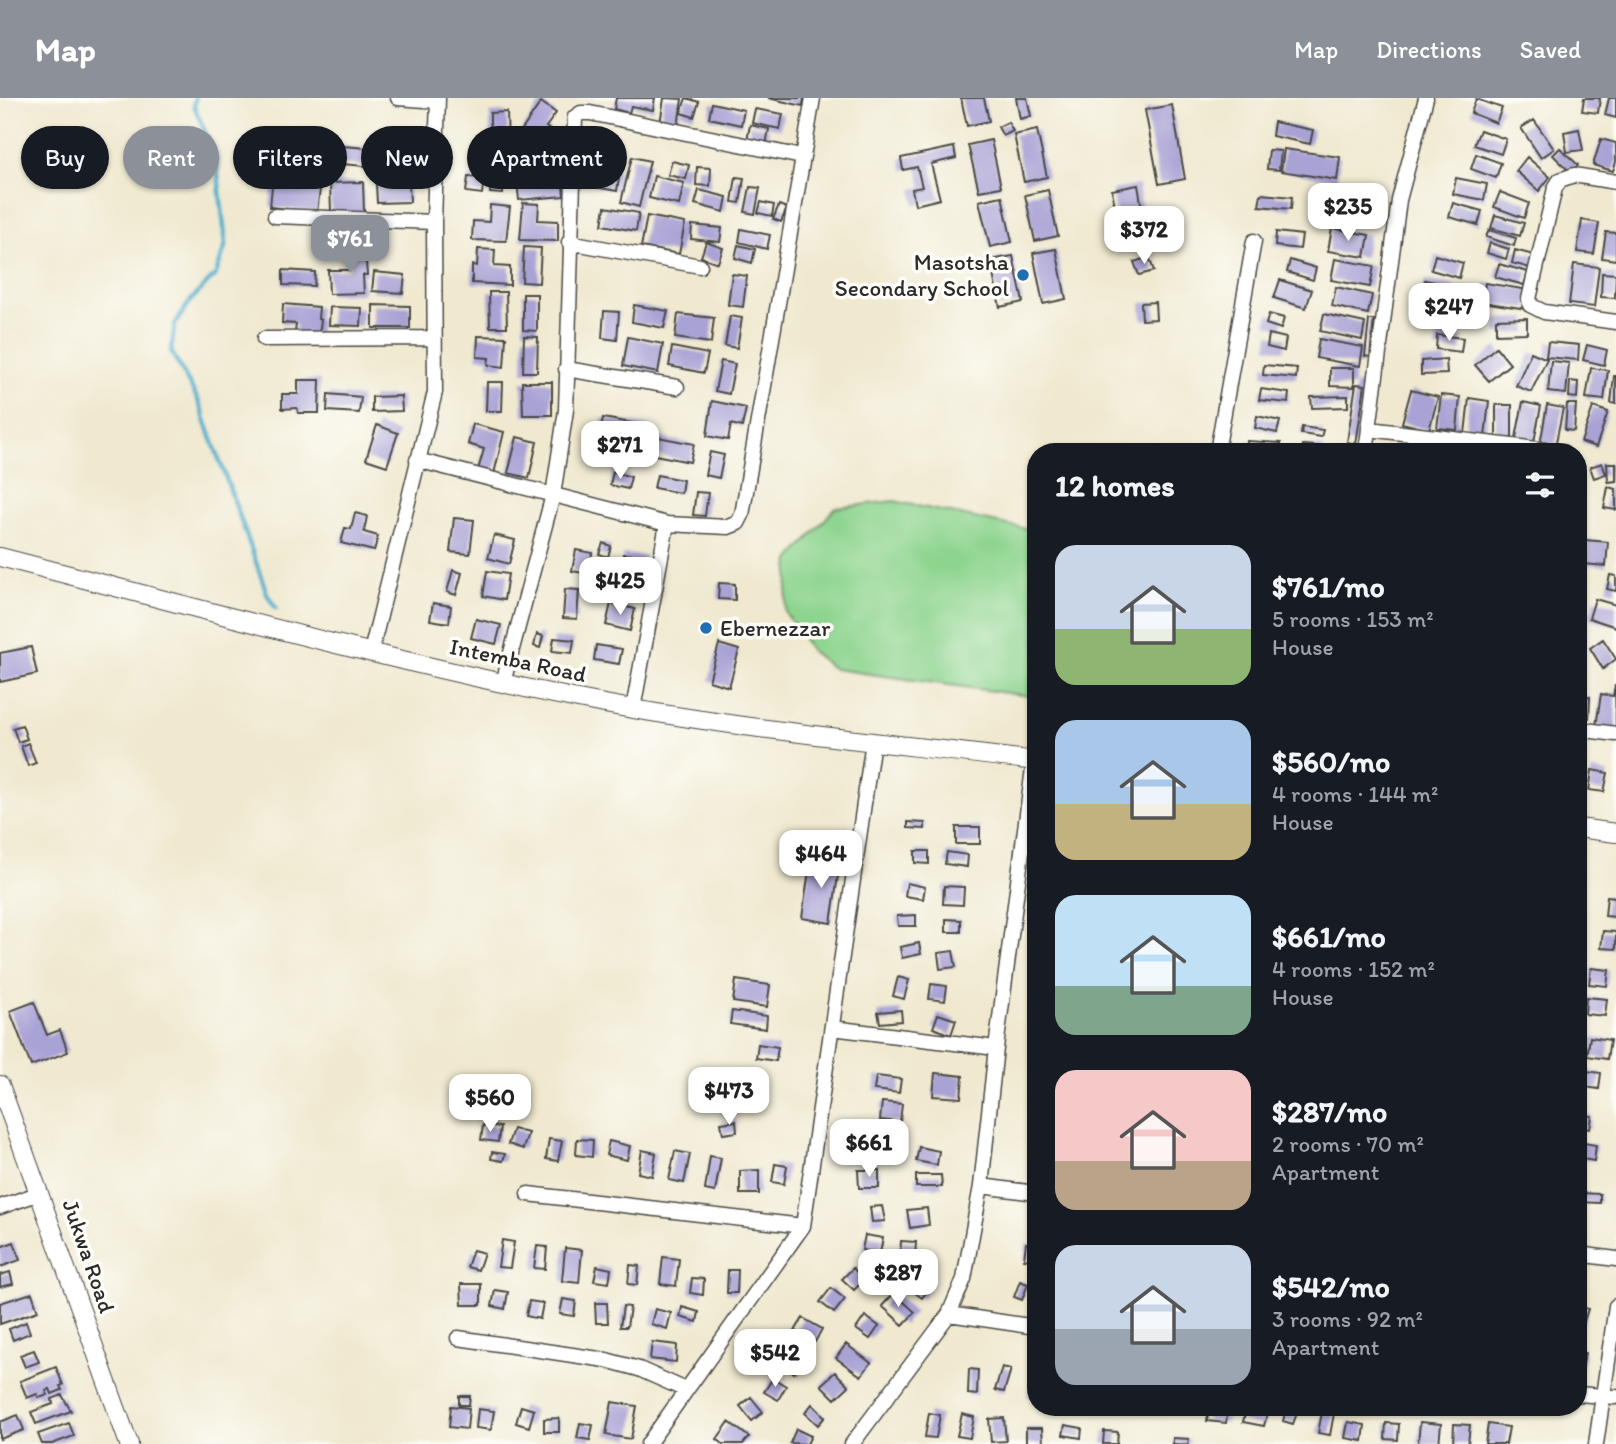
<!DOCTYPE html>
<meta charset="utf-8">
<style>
body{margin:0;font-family:Itim,sans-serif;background:#20242c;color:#f1f3f6;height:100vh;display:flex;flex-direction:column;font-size:26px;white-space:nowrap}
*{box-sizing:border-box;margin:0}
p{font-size:23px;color:#9ea1a6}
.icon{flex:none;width:38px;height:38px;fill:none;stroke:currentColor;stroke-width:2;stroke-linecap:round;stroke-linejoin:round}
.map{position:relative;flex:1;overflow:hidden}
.side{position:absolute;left:1027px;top:345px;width:560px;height:973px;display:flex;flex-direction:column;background:#171b24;border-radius:28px;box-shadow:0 2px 5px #0004}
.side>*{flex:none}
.top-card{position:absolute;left:21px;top:28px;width:665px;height:63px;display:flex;gap:14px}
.price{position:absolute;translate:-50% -60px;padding:0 16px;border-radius:14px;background:#fff;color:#222;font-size:23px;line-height:46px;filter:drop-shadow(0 2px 4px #0008)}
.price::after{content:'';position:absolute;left:50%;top:42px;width:21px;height:16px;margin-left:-10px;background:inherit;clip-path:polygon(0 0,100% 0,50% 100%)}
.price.on{background:#8c9099;color:#fff}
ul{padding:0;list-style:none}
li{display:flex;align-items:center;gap:21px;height:175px;padding:0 28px}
li span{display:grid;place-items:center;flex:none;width:196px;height:140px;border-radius:21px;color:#555}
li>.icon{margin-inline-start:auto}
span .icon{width:84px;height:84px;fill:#fffc;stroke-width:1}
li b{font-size:30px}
h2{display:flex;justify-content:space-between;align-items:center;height:84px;padding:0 28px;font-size:30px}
.tag{padding:0 24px;border-radius:32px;background:#171b24;box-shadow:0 2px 5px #0004;font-size:24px;line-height:63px}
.tag.on{background:#8c9099;color:#fff}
header{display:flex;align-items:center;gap:42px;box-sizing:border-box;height:98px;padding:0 35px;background:#8c9099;color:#fff}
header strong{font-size:33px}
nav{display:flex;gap:38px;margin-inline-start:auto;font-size:24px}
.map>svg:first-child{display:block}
.green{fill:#8dd48e;stroke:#5c805c;stroke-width:2}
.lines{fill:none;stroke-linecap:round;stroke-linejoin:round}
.stream{stroke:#4caecb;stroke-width:4.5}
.building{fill:#a9a2d5}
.minor-casing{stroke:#494844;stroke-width:17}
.tertiary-casing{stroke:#494844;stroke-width:20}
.minor{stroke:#fff;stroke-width:14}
.tertiary{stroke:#fff;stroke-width:18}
.poi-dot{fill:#1f6fb2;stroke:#fdfcf7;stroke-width:2.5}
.labels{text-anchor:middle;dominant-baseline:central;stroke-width:7;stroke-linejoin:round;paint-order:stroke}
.poi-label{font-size:23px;fill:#2b2b2b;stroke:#fdfcf7;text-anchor:end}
.street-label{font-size:23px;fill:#2b2b2b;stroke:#fdfcf7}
</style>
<header>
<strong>Map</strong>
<nav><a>Map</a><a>Directions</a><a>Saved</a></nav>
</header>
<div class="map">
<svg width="1616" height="1346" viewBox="0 0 1616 1346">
<rect width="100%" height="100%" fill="#fdfcf7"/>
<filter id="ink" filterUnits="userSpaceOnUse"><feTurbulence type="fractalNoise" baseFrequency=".0143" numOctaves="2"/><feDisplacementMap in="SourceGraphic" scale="14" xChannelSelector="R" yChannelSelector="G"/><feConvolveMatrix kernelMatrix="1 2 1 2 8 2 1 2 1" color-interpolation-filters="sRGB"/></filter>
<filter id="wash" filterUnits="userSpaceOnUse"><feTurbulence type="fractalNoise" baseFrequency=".00686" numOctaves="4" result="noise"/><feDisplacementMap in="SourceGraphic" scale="28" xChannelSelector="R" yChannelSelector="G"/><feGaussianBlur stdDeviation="1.57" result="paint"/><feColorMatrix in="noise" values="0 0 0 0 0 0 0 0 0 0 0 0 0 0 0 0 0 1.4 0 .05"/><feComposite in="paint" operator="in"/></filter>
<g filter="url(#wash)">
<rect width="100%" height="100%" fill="#f0e9d0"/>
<path class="green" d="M894 403 1036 433V599L834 571 811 553 785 514 790 462 835 410Z"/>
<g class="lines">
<path class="stream" d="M195 0 194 8 216 59 226 146 216 176 191 202 175 226 171 253 198 302 268 498 276 510"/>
</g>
<g id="blocks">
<path class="building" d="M616 0H655L653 12 631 8 629 15 614 11Z
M664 0 682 1 678 29 660 26Z
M686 0 699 4 694 19 681 15Z
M768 0H804L803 8Z
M961 0H984L989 23 967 28Z
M1016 0H1027L1031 18 1020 21Z
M1584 0H1600L1598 15 1582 13Z
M1609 0H1616V20L1605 17Z
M1476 1 1502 10 1496 25 1471 15Z
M541 4 556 15 546 29 554 35 542 52 519 36Z
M712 5 744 12 741 27 709 20Z
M1172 7 1185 81 1159 86 1145 12Z
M755 11 783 16 780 31 752 25Z
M507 14 508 48H490V15Z
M1534 22 1554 51 1541 60 1521 30Z
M1008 24 1013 33 1003 38 998 29Z
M1274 24 1313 32 1310 46 1272 38Z
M750 27 769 31 766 47 747 43Z
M1579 31 1583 52 1567 54 1564 34Z
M1037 32 1047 79 1024 84 1014 37Z
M1480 32 1506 41 1501 56 1474 47Z
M1601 41 1616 45V64L1613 73 1593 67Z
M991 42 1001 89 979 93 968 47Z
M423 45 425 72 378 75 376 48Z
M331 47 366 50 365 68 329 65Z
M284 48 318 49 317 69 284 67Z
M954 49 956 60 931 66 940 101 915 107 912 91 922 89 917 69 903 72 901 60Z
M1560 50 1578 67 1571 75 1553 57Z
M1284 51 1340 59 1337 82 1281 73Z
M1269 52 1281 53 1279 72 1267 71Z
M1476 56 1501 65 1496 80 1471 71Z
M632 59 650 63 639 109 621 104Z
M1527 59 1550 79 1539 93 1516 73Z
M494 60 507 62 503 96 490 95Z
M607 60 619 62 616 74H620L617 93 595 89 599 70 604 71Z
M672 63 689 67 686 81 668 77Z
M525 65H540L539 80 562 78 564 98 519 102 517 83 525 82Z
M697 69 711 70 710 88 696 87Z
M273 78 321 84 317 114 270 109Z
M654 78 684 85 679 107 649 100Z
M468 79 484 80 482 96 466 94Z
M736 79 744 80 740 105 732 104Z
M1456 80 1487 86 1484 102 1453 96Z
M363 84 364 114H331L330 85Z
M409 85 410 104 377 105 376 86Z
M1138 87 1147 139 1121 144 1112 92Z
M750 89 760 90 755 116 745 114Z
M699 92 727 99 724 114 695 106Z
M1048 92 1058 138 1035 143 1025 97Z
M1500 94 1529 105 1524 120 1494 109Z
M1261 96 1292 99 1291 111 1259 108Z
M1002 98 1012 144 990 149 979 103Z
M761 104 774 107 772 118 758 115Z
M523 105 539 106 538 122 558 123V143L520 142Z
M1337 105 1365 108 1363 124 1336 121Z
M1453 105 1482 113 1478 127 1449 119Z
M490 107 510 109 506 143 472 142 473 123 489 124Z
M779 107 787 110 781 124 773 121Z
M605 109 639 115 636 133 602 127Z
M1495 117 1524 125 1520 138 1491 130Z
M647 118 685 125 679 156 641 149Z
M1582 122 1599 125 1594 156 1577 154Z
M692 127 722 130 720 144 691 141Z
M1332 130 1369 137 1365 159 1328 153Z
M741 131 770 137 767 151 739 144Z
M1489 132 1516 140 1514 148 1486 139Z
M1276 134 1302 137 1300 151 1275 148Z
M1606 134 1616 135V162L1602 160Z
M706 144 723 150 718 165 701 159Z
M1490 145 1509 151 1506 161 1487 155Z
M738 147 755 151 752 165 735 160Z
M524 149 541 150 539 185 522 184Z
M365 150 367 177H363L364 195 329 196 328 172H349L348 151Z
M478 151 495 152 494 168 510 169V187L472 185V167L477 168Z
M1056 151 1066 201 1043 206 1033 155Z
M1515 152 1537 158 1534 171 1512 165Z
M1435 157 1463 165 1459 180 1431 172Z
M1013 158 1023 204 1000 209 990 162Z
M1149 159 1154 173 1139 177 1134 164Z
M1335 161 1374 168 1370 189 1331 182Z
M1290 162 1316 170 1313 182 1287 174Z
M1499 166 1528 174 1524 187 1495 179Z
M1574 166 1599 169 1594 209 1569 206Z
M283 172 315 174 314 188 283 187Z
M374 174 405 177 403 195 372 193Z
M1602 175 1616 176 1615 200 1601 199Z
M732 176 747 178 743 209 728 207Z
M1280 182 1312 192 1306 210 1274 200Z
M1425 182 1455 188 1452 205 1421 198Z
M1485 185 1529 192 1527 211 1482 204Z
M1336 189 1372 197 1368 216 1332 208Z
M1456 189 1471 190 1469 205 1454 203Z
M489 194H506L507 229H490Z
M523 196H537V233L523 232Z
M1155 204 1156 221 1142 222 1141 205Z
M283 206 319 209 318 221 321 222 318 245 294 242 296 226 282 225Z
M373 207 410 208V230H373Z
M634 207 668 213 664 230 632 224Z
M330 209 362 210 361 228 329 227Z
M604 213 619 214 617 242 602 240Z
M1439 214H1464V227L1439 226Z
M678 216 714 220 711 245 675 240Z
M1269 216 1284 220 1281 231 1266 226Z
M1324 216 1365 225 1362 242 1320 233Z
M730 218 742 220 737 250 725 248Z
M1527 220V235L1496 236V221Z
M1369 222H1374L1370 259 1365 258Z
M1269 236 1286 240 1284 253 1267 249Z
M1437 237 1463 240 1461 254 1436 251Z
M478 238 506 239 504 269 488 267 489 260 477 259Z
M524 238 538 239 537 274H523Z
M628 239 663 246 658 275 623 268Z
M1319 241 1363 249 1360 268 1316 260Z
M1548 244 1579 247 1578 262 1546 259Z
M1587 247 1607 252 1604 267 1583 262Z
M672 249 708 256 704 275 669 268Z
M1496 249 1510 266 1489 283 1475 267Z
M1531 254 1547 261 1531 294 1516 288Z
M1446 261 1447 276 1421 277V263Z
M721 263 735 266 729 296 715 293Z
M1551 263 1569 265 1566 296 1548 294Z
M1264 267 1297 270 1296 280 1263 277Z
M1330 270H1354V289L1330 288Z
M1591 270 1608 272 1604 302 1586 300Z
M1614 278H1616V306L1611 305Z
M298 282H320L319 315H298L297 310 282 311V296H298Z
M1570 283 1578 284 1577 300 1569 299Z
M487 284H503L502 313H486Z
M522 284H552V317H523Z
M1356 286 1365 287 1356 346 1347 344Z
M1261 291 1289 295 1288 305 1259 302Z
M1411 292 1438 299 1429 332 1402 325Z
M328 296 361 299 359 315 327 313Z
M1441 297 1460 299 1457 332 1437 330Z
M401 298 402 313 372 314V299Z
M1348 298V309L1312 310 1311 299Z
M1469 300 1489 303 1485 339 1465 336Z
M712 303 746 310 742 329 731 326 728 342 707 338Z
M1523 304 1541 308 1533 349 1515 345Z
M1567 306H1576L1574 333 1565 332Z
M1496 307H1512V340H1496Z
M1547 307 1563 310 1555 349 1540 347Z
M1593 309 1608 314 1596 349 1581 344Z
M1257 318 1280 323 1277 335 1255 330Z
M603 320 649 328 643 360 597 352Z
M473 326 504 334 494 376 478 372 484 351 468 346Z
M377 327 398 335 387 368 366 361Z
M1302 329 1323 332 1321 339 1301 336Z
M517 339 537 344 529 380 508 375Z
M658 339 694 346 690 364 655 357Z
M1247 343 1281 345V354H1246Z
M1303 347 1324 349 1323 354 1302 352Z
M710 354 724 357 719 380 705 377Z
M1602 365 1606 376 1594 380 1590 369Z
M1607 365H1616V383L1608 384Z
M613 374 631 379 628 391 610 387Z
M657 377 683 382 681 395 654 390Z
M1608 389 1616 391V412L1604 410Z
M696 394 708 395 705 418 693 417Z
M355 415 367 418 364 434 378 438 374 453 341 445 345 430 351 431Z
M454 420 474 422 470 456 450 454Z
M494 437 515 442 509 466 488 460Z
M1585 442 1608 444 1606 468 1584 466Z
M603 445 611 448 608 459 599 456Z
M576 452 592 455 589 476 572 473Z
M623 456 645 458 643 477 621 475Z
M453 472 462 475 456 497 447 494Z
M487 473 508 476 504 502 483 498Z
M1610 477 1616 478V493L1607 491Z
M616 484 640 485V497L616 496Z
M719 485 735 486V502L718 501Z
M565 491 579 492 577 521 563 520Z
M1595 501 1616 507V529L1589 520Z
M433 505 451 508 449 525 430 522Z
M611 505 635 511 630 533 606 527Z
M476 521 501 527 496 546 471 540Z
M537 536 543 538 540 550 534 548Z
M554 540 574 542 572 555 552 553Z
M1603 541 1616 561 1603 571 1590 550Z
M719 546 739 552 729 589 709 583Z
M596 547 622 551 619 566 594 562Z
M31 549 37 576 0 584V555Z
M1615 587 1616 632 1596 628 1601 596 1613 598Z
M1578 599H1590L1589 620H1578Z
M22 627 27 641 18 644 13 630Z
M28 645 36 665 28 668 21 648Z
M1592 672 1608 675 1604 694 1589 692Z
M908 724 925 725V731L908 730Z
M956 729H980V746H956Z
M915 753H929V766L915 765Z
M947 754 968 757 967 769 945 766Z
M811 759 840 764 831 825 802 820Z
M907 785 925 789 923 801 905 798Z
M944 788 964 789 963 807 943 806Z
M1607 798 1616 799V819L1605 818Z
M916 817V828H898L897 818Z
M946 821 961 822V834H946Z
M1603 833 1616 834V851L1601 850Z
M919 845 921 856 902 860 900 849Z
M953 853 956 869 940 871 938 855Z
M1591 870 1609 872 1607 888 1589 886Z
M898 879 909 882 904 901 893 898Z
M736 882 770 887 767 909 733 904Z
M931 886 947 888 945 903 929 901Z
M1586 899 1607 901 1605 918 1585 916Z
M34 904 47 937 60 932 68 954 31 968 10 913Z
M901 912 902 923 880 925 878 914Z
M732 913 767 918 766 931 730 926Z
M938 916 956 922 951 937 933 930Z
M1590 939 1610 942 1607 961 1587 958Z
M758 946 778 949 776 963 756 960Z
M1580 972 1601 975 1599 991 1578 988Z
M935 975 963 978 961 1000 933 998Z
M876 978 901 981 899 995 874 992Z
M882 1004 902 1006 900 1024 880 1022Z
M1578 1016 1592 1018 1590 1031 1578 1029Z
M736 1023 737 1034 723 1036 721 1025Z
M483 1027 500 1029 498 1044 481 1042Z
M513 1031 528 1035 523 1051 508 1046Z
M549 1041 562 1043 558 1063 546 1061Z
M577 1041 593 1042 592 1059 576 1057Z
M878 1041 896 1045 893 1061 875 1057Z
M609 1043 630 1048 627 1062 606 1057Z
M1578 1044 1596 1047 1594 1063 1578 1060Z
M919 1049 939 1053 937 1067 916 1063Z
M642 1052 656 1055 652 1078 638 1075Z
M675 1053 690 1056 684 1085 669 1082Z
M492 1054 505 1056 503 1063 491 1061Z
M710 1058 721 1060 715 1094 705 1092Z
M775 1066 787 1068 784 1086 772 1084Z
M759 1072V1096H740V1073Z
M858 1072H879V1090H859Z
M916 1077H941L942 1089H916Z
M1578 1095 1600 1096V1105L1578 1104Z
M882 1108 885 1123 872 1124 870 1109Z
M927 1110 929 1127 910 1130 907 1112Z
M865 1137 883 1140 880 1155 862 1152Z
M502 1142 514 1144 510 1170 498 1169Z
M901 1143 916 1144 915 1159 900 1158Z
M14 1144 20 1162 0 1169V1149Z
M1026 1145 1033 1146 1031 1162 1024 1161Z
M537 1148 547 1149 545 1171 534 1170Z
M565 1150 582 1152 579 1185 562 1183Z
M473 1152 484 1155 478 1172 467 1169Z
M663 1159 679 1161 676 1188 660 1186Z
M630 1167 639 1168 637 1187 628 1186Z
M597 1168 611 1171 609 1185 594 1183Z
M853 1170 864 1182 854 1192 842 1181Z
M728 1172H738L737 1195H727Z
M10 1174 13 1186 0 1189V1177Z
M916 1177 931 1189 922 1200 907 1189Z
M692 1180 704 1181 703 1197 690 1195Z
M1020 1183 1028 1186 1022 1202 1014 1199Z
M461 1186H481V1207H462Z
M831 1190 845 1201 834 1215 820 1204Z
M495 1192 508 1194 505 1211 492 1208Z
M32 1195 38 1213 0 1226V1205Z
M894 1195 915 1214 903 1227 882 1208Z
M563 1201 576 1203 574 1218 560 1216Z
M529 1203 543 1205 540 1221 526 1218Z
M595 1205H607L608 1225H596Z
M623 1208 630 1209 627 1229H620Z
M1578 1208 1588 1211 1583 1226 1578 1225Z
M682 1209 699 1214 697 1224 680 1219Z
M655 1211 671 1215 667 1231 651 1226Z
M865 1218 879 1228 870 1241 856 1231Z
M803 1220 822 1231 815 1244 795 1233Z
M26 1224 30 1235 13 1242 9 1231Z
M652 1244 677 1247 676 1264 650 1261Z
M789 1246 805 1263 794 1275 777 1258Z
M846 1246 871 1265 861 1278 836 1260Z
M34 1252 39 1264 25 1269 20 1257Z
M1578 1254 1585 1255 1582 1271 1578 1270Z
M56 1269 63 1287 60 1288 62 1292 52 1296 50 1291 46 1293 48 1297 39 1300 37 1296 27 1300 20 1283Z
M1002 1269 1011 1271 1004 1294 995 1292Z
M969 1271 978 1272 977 1297 968 1296Z
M835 1274 849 1288 835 1301 821 1287Z
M1031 1274 1036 1275V1300L1028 1299Z
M773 1280 786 1288 778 1302 764 1294Z
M62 1297 71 1313 36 1326 31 1314 53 1306 52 1301Z
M459 1298H470L469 1307H459Z
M751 1299 763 1314 752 1323 740 1308Z
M612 1304 637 1308 631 1341 606 1337Z
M812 1306 825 1319 818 1327 805 1315Z
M451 1308 469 1310 467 1331 449 1329Z
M521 1308 534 1312 529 1329 516 1325Z
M1209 1309H1228L1226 1325 1207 1323Z
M1287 1309 1298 1312 1293 1326 1283 1323Z
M1323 1309 1335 1310 1330 1337 1318 1335Z
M478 1311 494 1313 491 1332 476 1330Z
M1246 1311 1267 1316 1264 1328 1243 1324Z
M929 1315 940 1317 936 1340 925 1339Z
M962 1316 974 1319 970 1340 957 1338Z
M18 1317 24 1332 0 1341V1324Z
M559 1320V1334H544V1321Z
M1004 1320 1006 1343 991 1344 989 1321Z
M729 1324 749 1339 743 1346H723L717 1341Z
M1348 1324 1365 1327 1363 1343 1345 1340Z
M1420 1324 1441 1326 1439 1346H1418Z
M69 1325 74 1338 52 1346H42L38 1336Z
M580 1325 593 1327 590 1342 577 1340Z
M1386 1325 1399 1326 1398 1342 1385 1341Z
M1454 1326 1470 1327 1468 1346H1453Z
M1488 1326 1509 1329 1506 1346H1485Z
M1065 1327 1082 1330 1081 1340 1063 1337Z
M1026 1330H1042L1043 1346H1026Z
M796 1331 811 1338 807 1346 790 1345Z
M1104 1333 1118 1334 1117 1346H1103Z
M1173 1340 1189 1341 1188 1346H1173Z"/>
</g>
</g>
<g filter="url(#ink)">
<use href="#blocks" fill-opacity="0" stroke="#494844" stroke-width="2"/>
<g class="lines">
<g class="minor-casing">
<path id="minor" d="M398 0 438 3
M1616 84 1574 77 1560 82 1555 90 1529 201 1530 207 1544 214 1616 224
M275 118 434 124
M569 144 700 168
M264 241 434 240
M566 271 677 289
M1369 331 1562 354
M1217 354 1254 143
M1366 354 1399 102 1426 0
M417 362 667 426 728 429 738 425 742 417 813 0
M371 554 435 294 434 124 438 0
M503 585 553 397 566 312 575 19 581 15H590L802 59
M633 611 667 426
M1578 631 1616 636
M832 930 996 950
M981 1088 1036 1095
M528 1096 803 1128
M0 1109 40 1095
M1578 1156 1616 1161
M949 1216 1036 1229
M458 1240 606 1262 639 1271 686 1292
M1578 1296 1616 1299
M648 1346 803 1128 873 643
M852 1346 949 1216 964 1181 981 1088 996 950 1034 663
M1596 1346 1616 1208"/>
</g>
<g class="tertiary-casing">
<path id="tertiary" d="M0 459C190 508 380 561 573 600 725 630 882 644 1036 663
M1578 730 1616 735
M0 987 129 1346"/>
</g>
<use href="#minor" class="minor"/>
<use href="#tertiary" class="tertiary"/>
</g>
</g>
<g class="poi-dot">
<circle cx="1023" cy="177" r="7"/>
<circle cx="706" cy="530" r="7"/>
</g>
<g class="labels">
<g class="poi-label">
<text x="1009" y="164">Masotsha<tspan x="1009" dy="26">Secondary School</tspan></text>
<text x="720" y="530" text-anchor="start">Ebernezzar</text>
</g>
<g class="street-label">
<text transform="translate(518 562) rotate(12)">Intemba Road</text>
<text transform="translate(89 1158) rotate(71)">Jukwa Road</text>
</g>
</g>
</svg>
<b class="price" style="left:1348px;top:145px">$235</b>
<b class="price" style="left:1144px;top:168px">$372</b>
<b class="price on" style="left:350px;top:177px">$761</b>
<b class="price" style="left:1449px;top:245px">$247</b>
<b class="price" style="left:620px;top:383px">$271</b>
<b class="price" style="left:620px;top:519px">$425</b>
<b class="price" style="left:821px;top:792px">$464</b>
<b class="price" style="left:729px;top:1029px">$473</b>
<b class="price" style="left:490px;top:1036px">$560</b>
<b class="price" style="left:869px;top:1081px">$661</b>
<b class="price" style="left:898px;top:1211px">$287</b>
<b class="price" style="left:775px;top:1291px">$542</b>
<div class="top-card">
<a class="tag">Buy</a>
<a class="tag on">Rent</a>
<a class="tag">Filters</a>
<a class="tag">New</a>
<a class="tag">Apartment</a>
</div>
<section class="side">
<h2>12 homes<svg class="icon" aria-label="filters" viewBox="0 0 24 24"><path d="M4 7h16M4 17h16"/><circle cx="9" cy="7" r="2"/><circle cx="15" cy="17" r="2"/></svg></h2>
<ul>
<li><span style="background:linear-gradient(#c9d6e8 60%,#8fb573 0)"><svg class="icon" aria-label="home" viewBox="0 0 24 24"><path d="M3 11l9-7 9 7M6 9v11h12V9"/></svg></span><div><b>$761/mo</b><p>5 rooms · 153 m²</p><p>House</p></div></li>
<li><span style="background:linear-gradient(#a9c7e8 60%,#c2b280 0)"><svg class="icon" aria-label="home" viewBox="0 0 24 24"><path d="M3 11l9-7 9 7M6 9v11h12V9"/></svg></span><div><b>$560/mo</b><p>4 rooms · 144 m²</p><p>House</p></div></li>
<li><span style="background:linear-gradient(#bfe0f5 65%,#7fa58c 0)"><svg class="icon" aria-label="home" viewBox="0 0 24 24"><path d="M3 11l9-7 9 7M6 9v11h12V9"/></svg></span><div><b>$661/mo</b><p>4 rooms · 152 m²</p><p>House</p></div></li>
<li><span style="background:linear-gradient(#f6c9c9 65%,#b9a48a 0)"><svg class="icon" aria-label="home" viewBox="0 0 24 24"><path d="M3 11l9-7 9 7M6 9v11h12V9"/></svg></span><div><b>$287/mo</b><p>2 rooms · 70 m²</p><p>Apartment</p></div></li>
<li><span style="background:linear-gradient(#c9d6e8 60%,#9aa5b1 0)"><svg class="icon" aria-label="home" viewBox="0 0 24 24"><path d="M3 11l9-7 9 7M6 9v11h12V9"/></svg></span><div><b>$542/mo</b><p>3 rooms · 92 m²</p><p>Apartment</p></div></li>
</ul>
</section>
</div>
